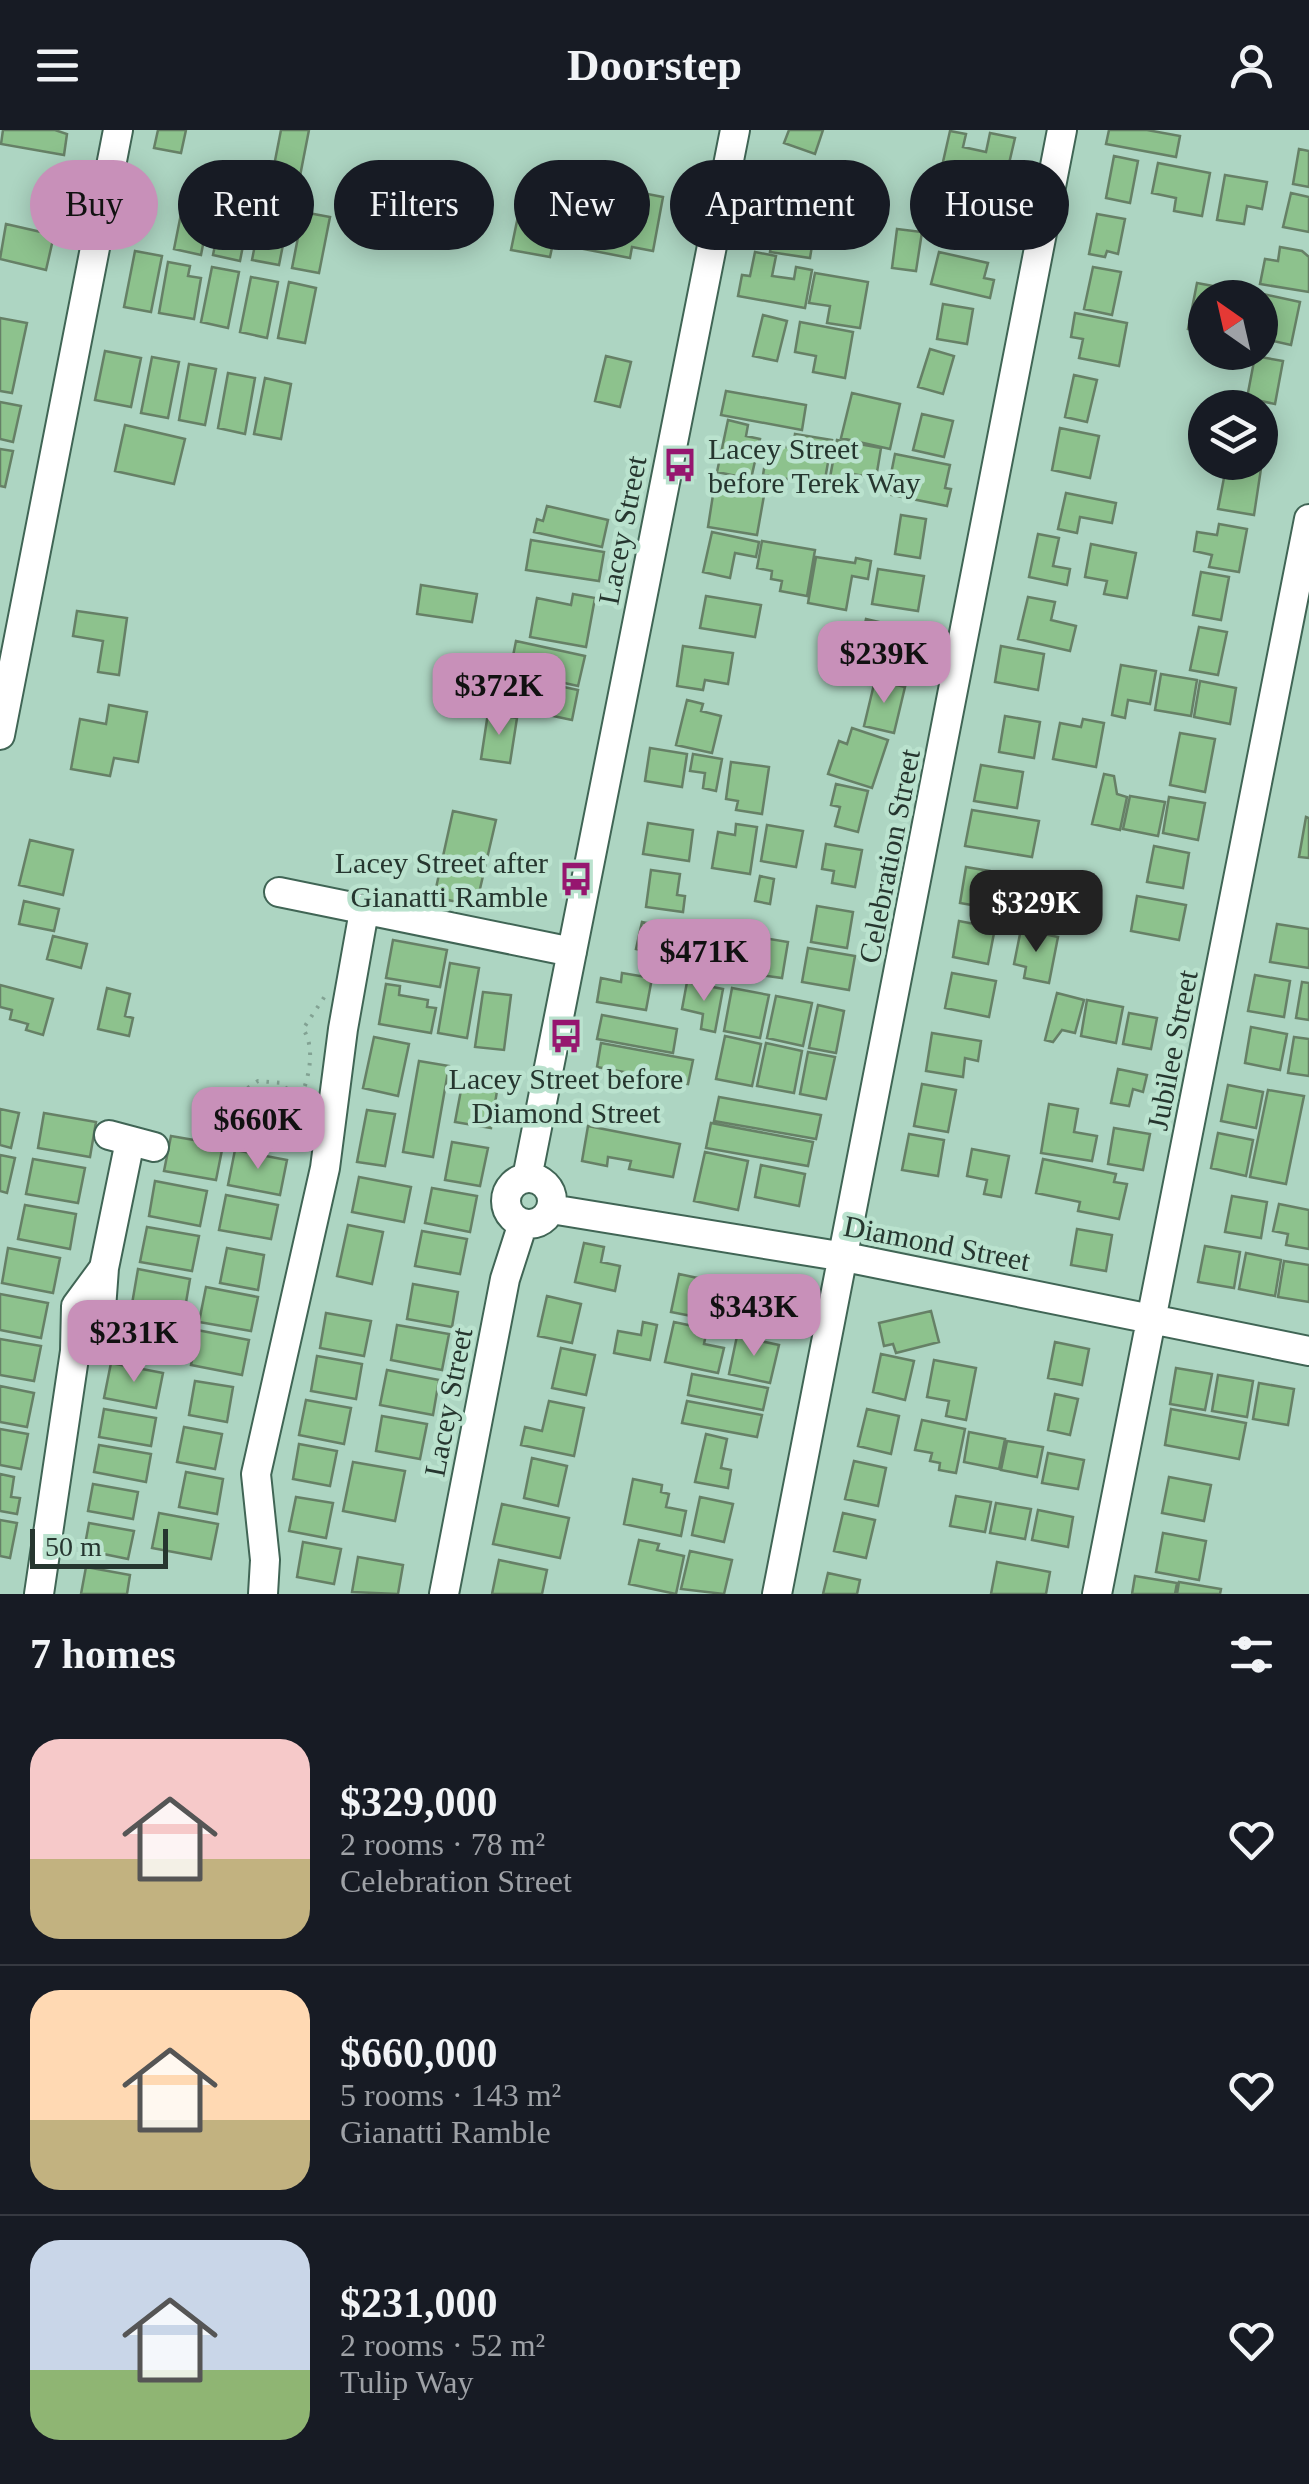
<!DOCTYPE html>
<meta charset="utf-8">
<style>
body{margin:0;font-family:Georgia,serif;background:#20242c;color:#f1f3f6;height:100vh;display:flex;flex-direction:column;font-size:38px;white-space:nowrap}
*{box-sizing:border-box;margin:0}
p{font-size:32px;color:#9ea1a6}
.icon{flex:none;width:55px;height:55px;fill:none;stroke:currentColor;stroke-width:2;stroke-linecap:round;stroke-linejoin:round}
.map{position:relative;height:1464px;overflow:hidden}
.side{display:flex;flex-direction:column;background:#171b24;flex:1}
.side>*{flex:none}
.hud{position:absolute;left:30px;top:30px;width:1250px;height:90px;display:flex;gap:20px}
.needle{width:65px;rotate:326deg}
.buttons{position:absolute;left:1188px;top:150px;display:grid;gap:20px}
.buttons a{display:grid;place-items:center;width:90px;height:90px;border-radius:50%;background:#171b24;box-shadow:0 5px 25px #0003;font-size:50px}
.scale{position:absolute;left:30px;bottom:25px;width:138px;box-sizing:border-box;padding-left:10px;border:5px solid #26362f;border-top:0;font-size:28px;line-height:35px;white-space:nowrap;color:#26362f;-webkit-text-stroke:8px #bae2ce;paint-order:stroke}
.price{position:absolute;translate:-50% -85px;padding:0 22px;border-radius:20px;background:#c890b9;color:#111;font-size:32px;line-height:65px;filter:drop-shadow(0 2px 5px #0008)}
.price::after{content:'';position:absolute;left:50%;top:60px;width:30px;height:22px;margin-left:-15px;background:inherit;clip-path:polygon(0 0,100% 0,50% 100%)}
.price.selected{background:#222;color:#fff}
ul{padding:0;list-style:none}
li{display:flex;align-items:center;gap:30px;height:250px;padding:0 30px}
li+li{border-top:2px solid #363941}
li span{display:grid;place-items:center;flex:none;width:280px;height:200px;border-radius:30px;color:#555}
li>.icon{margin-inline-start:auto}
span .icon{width:120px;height:120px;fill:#fffc;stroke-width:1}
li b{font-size:42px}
h2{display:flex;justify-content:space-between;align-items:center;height:120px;padding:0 30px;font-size:42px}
.chip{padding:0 35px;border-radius:45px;background:#171b24;box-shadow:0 5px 25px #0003;font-size:35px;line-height:90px}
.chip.selected{background:#c890b9;color:#111}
header{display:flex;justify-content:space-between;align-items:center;height:130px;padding:0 30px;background:#171b24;font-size:45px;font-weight:700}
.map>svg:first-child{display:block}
.building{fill:#8dc28d;stroke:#668066;stroke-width:2.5}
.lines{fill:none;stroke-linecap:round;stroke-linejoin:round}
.minor-casing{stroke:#406555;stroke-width:32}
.path{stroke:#82a293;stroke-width:4;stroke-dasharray:2.5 8;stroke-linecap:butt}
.minor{stroke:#fff;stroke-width:28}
.labels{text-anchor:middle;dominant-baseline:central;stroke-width:9;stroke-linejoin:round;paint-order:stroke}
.poi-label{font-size:30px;fill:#26362f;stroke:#bae2ce;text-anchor:start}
.street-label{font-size:30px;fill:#26362f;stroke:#bae2ce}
</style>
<header><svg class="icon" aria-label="menu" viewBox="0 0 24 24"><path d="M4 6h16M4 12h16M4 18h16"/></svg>Doorstep<svg class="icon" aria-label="person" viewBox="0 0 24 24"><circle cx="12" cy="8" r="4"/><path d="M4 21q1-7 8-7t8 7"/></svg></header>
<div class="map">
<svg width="1309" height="1464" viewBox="0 0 1309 1464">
<rect width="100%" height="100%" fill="#add5c2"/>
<path class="building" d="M3 0H55L67 4 64 25 1 14Z
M158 0H186L181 23 154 18Z
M281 0H309L300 46 273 41Z
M789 0H823L815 24 784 13Z
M1109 0H1147L1180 6 1176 27 1106 14Z
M950 1 966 4 963 17 986 22 990 3 1015 8 1003 59 940 45Z
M1299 19 1309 21V57L1293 54Z
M1114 26 1138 31 1130 73 1106 68Z
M1158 33 1210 43 1202 86 1174 81 1176 68 1152 63Z
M782 35 832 42 830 61 803 57 800 79 776 76Z
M1225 45 1267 52 1262 79 1247 76 1244 94 1217 90Z
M575 50 663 67 653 121 632 117 630 128 553 113 550 127 511 120 522 67 546 71 548 60 573 65Z
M1291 63 1309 67V102L1283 97Z
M185 64 212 69 201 125 174 119Z
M224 70 251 75 240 131 213 125Z
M944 70 987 76 982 105 930 98 933 78 942 79Z
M263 74 290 79 279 135 252 130Z
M303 82 330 87 319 143 292 138Z
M1097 84 1125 89 1118 124 1107 121 1105 127 1089 124Z
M776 85 816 91 810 128 770 122Z
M6 94 54 105 46 140 0 129Z
M897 99 922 102 916 141 892 138Z
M1280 117 1302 121 1309 127V162L1260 154 1265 129 1278 131Z
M135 121 162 126 151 182 124 177Z
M755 122 776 126 772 146 794 149 796 137 812 140 805 178 738 166 742 145 750 146Z
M939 122 988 133 984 148 994 150 990 168 931 154Z
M168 132 190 136 188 146 201 148 194 189 159 183Z
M212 137 239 142 228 198 201 192Z
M1093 137 1121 142 1112 185 1084 179Z
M815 143 868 152 860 198 827 193 830 176 809 173Z
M251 147 278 152 267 208 240 202Z
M289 152 316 158 305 213 278 208Z
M1197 153 1240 161 1239 168H1205V202L1188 199Z
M1263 164 1300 172 1291 215 1260 208Z
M943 174 973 179 967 214 937 209Z
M1075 183 1127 193 1119 236 1079 228 1083 209 1071 207Z
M763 185 787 191 777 231 753 226Z
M0 188 27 193 12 263 0 261Z
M800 192 853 202 845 248 813 242 816 226 795 222Z
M930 219 954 226 943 264 918 257Z
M105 221 141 228 131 277 95 270Z
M606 226 631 232 620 277 595 271Z
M1255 226 1283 231 1275 274 1247 268Z
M152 227 179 232 168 288 141 283Z
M189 234 216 239 205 295 179 290Z
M228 243 255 248 245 304 218 298Z
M1074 245 1097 250 1087 292 1065 287Z
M265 248 291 254 281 309 254 304Z
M726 261 806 275 802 300 721 285Z
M852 263 900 274 890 319 841 308Z
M0 272 21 276 13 312 0 309Z
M922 284 953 291 944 327 913 320Z
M728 290 748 295 746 306 760 309 751 349 717 342Z
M125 295 185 309 174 354 115 341Z
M1060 298 1099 306 1090 348 1052 340Z
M795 304 832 310 824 355 763 345 768 314 793 318Z
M837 310 881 318 876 348 852 344 850 361 828 358Z
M0 319 13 321 5 357 0 356Z
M895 324 950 335 945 358 951 359 947 376 887 364Z
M1227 332H1262L1254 385 1218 379Z
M715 352 765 360 757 405 708 397Z
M1066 363 1116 373 1112 393 1080 387 1077 403 1058 399Z
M547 376 608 390 602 417 534 402 537 389 543 391Z
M901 385 926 389 920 428 895 424Z
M1219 394 1247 399 1239 442 1209 437 1212 425 1194 421 1197 402 1217 405Z
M712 402 759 412 756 427 735 423 730 448 703 442Z
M1038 404 1059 408 1053 436 1070 439 1067 455 1029 447Z
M531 410 604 422 599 451 526 440Z
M762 411 815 420 807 466 780 461 782 451 771 449 772 441 757 438Z
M1091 414 1136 423 1127 468 1104 464 1107 451 1085 447Z
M816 427 855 433 856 428 871 431 868 449 852 446 846 480 808 473Z
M878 439 924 446 918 481 872 474Z
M1201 442 1229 447 1221 490 1193 485Z
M421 455 477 464 472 492 417 484Z
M573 464 595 468 586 517 530 507 537 468 571 475Z
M706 466 761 475 755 507 700 498Z
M1028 467 1055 472 1051 490 1076 496 1070 521 1018 509Z
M77 481 127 488 119 545 98 542 103 511 73 506Z
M866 489 913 500 903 544 856 533Z
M1199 497 1227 502 1218 545 1190 540Z
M516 511 585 526 578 556 510 541Z
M683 516 733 523 728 554 705 550 703 560 677 556Z
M1001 516 1044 524 1038 560 995 552Z
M1121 535 1156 541 1150 574 1128 570 1125 588 1112 585Z
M1161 544 1197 550 1191 586 1155 580Z
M507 545 578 560 572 590 501 575Z
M875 550 905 557 894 603 864 596Z
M1200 551 1236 558 1230 594 1194 587Z
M687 570 703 574 701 581 721 586 712 623 676 615Z
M109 575 147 582 138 632 114 628 110 646 71 639 80 589 106 594Z
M488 583 517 588 510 633 481 629Z
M1005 586 1040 592 1034 628 999 622Z
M1083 589 1104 593 1096 637 1053 629 1060 593 1081 597Z
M852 598 888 610 872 658 828 644 839 611 847 614Z
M1180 603 1215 609 1205 662 1170 655Z
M650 618 687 624 682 657 645 651Z
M693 624 722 629 716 661 703 658 705 643 690 641Z
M731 632 769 637 762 684 736 680 738 671 726 669Z
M981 635 1023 642 1017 678 974 671Z
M1104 644 1114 646 1117 664 1127 667 1120 700 1092 694Z
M836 654 868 661 858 702 835 696 840 677 831 675Z
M1130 666 1165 672 1158 706 1123 699Z
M1169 667 1205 673 1198 710 1163 703Z
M972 680 1039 691 1032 727 965 716Z
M453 681 496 690 476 776 434 767Z
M1306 687 1309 688V728L1299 727Z
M648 693 693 700 689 731 643 724Z
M736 694 757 697 750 744 712 738 718 702 735 705Z
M767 695 803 701 796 737 761 731Z
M30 710 73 720 63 765 19 755Z
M826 714 862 720 855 757 832 753 834 741 822 739Z
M1154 716 1189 723 1183 758 1147 752Z
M966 737 1002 743 995 779 960 773Z
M651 740 680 744 677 765 685 766 683 782 646 777Z
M760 746 774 749 770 774 755 771Z
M1137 766 1186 775 1179 810 1131 801Z
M24 771 59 779 54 801 19 794Z
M817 776 853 782 847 818 811 812Z
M959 791 995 798 988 834 953 827Z
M642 792 699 804 693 831 636 819Z
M1277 794 1309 799V838L1270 832Z
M1021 799 1058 807 1049 853 1024 848 1026 837 1014 834Z
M745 805 788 812 782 848 739 842Z
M53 806 87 814 81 838 47 829Z
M393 810 447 820 440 857 386 848Z
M808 818 855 826 849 860 802 852Z
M450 833 479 838 467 908 438 903Z
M622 843 652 848 646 880 597 872 601 848 621 852Z
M952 843 996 851 989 887 945 878Z
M1255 845 1290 851 1284 887 1248 881Z
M687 852 723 859 715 902 701 899 703 884 682 879Z
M1302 852 1309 853V890L1296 888Z
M386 854 400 856 399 865 428 870 427 877 436 878 431 903 379 894Z
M0 855 53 869 43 905 26 900 28 894 10 889 12 880 0 877Z
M107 858 130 864 125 886 133 888 129 906 98 899Z
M732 858 769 865 760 908 724 901Z
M483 862 511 865 504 920 475 917Z
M1057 863 1084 870 1075 903 1062 900 1053 912 1045 910Z
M776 866 812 873 803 916 767 908Z
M1087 870 1123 877 1116 913 1081 906Z
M818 875 844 881 836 923 809 918Z
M1129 883 1157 888 1151 919 1123 914Z
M602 885 677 899 673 923 597 909Z
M1251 897 1287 904 1280 940 1245 933Z
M932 903 981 911 978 931 965 928 963 947 926 941Z
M725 906 761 914 752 956 716 949Z
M374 907 409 914 398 966 363 958Z
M1294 907 1309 909V946L1288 943Z
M601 913 693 930 688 954 597 937Z
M766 913 802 921 794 963 757 956Z
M808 922 835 927 826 969 800 964Z
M419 931 449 936 433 1027 403 1022Z
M1118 939 1147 945 1143 962 1133 959 1129 976 1111 973Z
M922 954 956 960 948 1002 914 996Z
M462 955 497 961 491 998 455 992Z
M1228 955 1263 962 1256 998 1221 991Z
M1268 960 1304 966 1286 1054 1250 1047Z
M719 967 821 985 816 1009 714 991Z
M1049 974 1078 979 1074 1002 1097 1006 1092 1031 1041 1023Z
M0 979 19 983 11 1018 0 1015Z
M367 980 395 984 385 1036 357 1032Z
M44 983 96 992 90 1027 38 1018Z
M711 993 813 1012 808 1036 706 1018Z
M588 996 680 1014 673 1047 629 1039 631 1031 608 1027 607 1036 582 1031Z
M1114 998 1150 1004 1143 1040 1108 1034Z
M1218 1003 1253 1010 1246 1046 1211 1038Z
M909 1004 944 1010 938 1046 902 1040Z
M171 1006 223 1015 216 1050 164 1041Z
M452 1012 488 1018 480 1056 445 1050Z
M972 1019 1009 1026 1001 1067 984 1064 987 1050 967 1046Z
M235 1020 287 1030 280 1065 228 1055Z
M705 1022 748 1031 738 1080 694 1071Z
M0 1025 15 1028 7 1063 0 1061Z
M33 1029 85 1038 78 1073 26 1064Z
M1043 1029 1116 1044 1114 1052 1127 1054 1119 1089 1078 1081 1080 1072 1036 1063Z
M761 1035 805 1044 799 1076 755 1067Z
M359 1047 411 1057 404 1092 352 1082Z
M155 1051 207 1061 200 1096 149 1086Z
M432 1058 477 1066 470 1102 425 1093Z
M226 1065 278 1075 271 1109 219 1100Z
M1232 1066 1267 1072 1261 1108 1225 1102Z
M1279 1074 1309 1080V1119L1286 1115 1288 1104 1273 1101Z
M25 1075 76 1084 70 1119 18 1109Z
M348 1095 383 1102 372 1154 337 1146Z
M147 1097 199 1106 192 1141 140 1132Z
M1077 1099 1112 1105 1106 1141 1071 1135Z
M422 1101 467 1109 460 1144 415 1136Z
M584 1113 604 1117 601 1132 620 1136 615 1161 575 1152Z
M1205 1116 1240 1122 1234 1158 1198 1152Z
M8 1118 60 1128 53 1163 2 1153Z
M227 1118 264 1125 258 1160 220 1153Z
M1246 1123 1281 1130 1275 1166 1239 1159Z
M1284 1131 1309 1135V1172L1278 1167Z
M138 1139 190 1149 184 1184 132 1174Z
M679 1144 721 1153 712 1190 671 1182Z
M742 1153 784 1162 776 1200 734 1192Z
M413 1154 458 1162 452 1197 407 1189Z
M206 1157 258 1167 251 1201 199 1192Z
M0 1164 48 1173 41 1208 0 1200Z
M547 1166 581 1174 572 1213 538 1206Z
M931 1181 939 1212 896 1223 893 1214 884 1216 879 1193Z
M326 1183 371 1191 364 1226 320 1218Z
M128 1187 180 1196 173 1231 121 1222Z
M643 1192 657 1195 650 1230 614 1223 618 1201 641 1205Z
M674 1192 707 1199 704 1214 724 1218 718 1243 665 1232Z
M397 1195 449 1204 442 1240 391 1230Z
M197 1200 249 1210 242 1245 191 1235Z
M737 1206 779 1215 770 1253 729 1244Z
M0 1209 41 1216 34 1251 0 1245Z
M1055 1212 1089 1219 1082 1255 1048 1248Z
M561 1218 595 1225 586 1265 552 1258Z
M881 1224 914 1231 905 1270 873 1262Z
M317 1226 362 1234 356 1269 311 1261Z
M934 1230 976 1238 966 1290 946 1286 949 1271 927 1267Z
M111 1233 163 1243 156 1278 104 1268Z
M1176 1238 1212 1244 1205 1280 1170 1274Z
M387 1240 439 1250 433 1285 380 1275Z
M692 1244 768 1258 763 1280 688 1265Z
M1218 1245 1253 1251 1247 1287 1212 1281Z
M195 1251 233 1257 227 1292 189 1285Z
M1259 1253 1294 1259 1288 1295 1253 1289Z
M0 1256 34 1263 27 1297 0 1292Z
M1055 1264 1078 1269 1070 1305 1048 1300Z
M306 1270 351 1278 344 1314 299 1305Z
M549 1271 584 1278 574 1326 521 1315 525 1297 542 1301Z
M687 1271 762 1285 757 1307 682 1293Z
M104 1279 156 1288 151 1316 99 1307Z
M867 1279 899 1286 891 1324 858 1316Z
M1171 1279 1246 1293 1239 1329 1165 1315Z
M382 1286 427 1294 420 1329 376 1321Z
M922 1290 965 1299 956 1343 939 1340 940 1333 930 1331 932 1323 915 1320Z
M184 1297 222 1304 215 1339 177 1332Z
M0 1299 28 1304 21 1339 0 1335Z
M969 1302 1005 1309 999 1339 964 1332Z
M706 1304 727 1309 721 1338 731 1340 728 1358 695 1352Z
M1007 1311 1043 1317 1037 1347 1001 1340Z
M299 1314 337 1321 330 1356 293 1349Z
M99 1315 151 1324 146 1352 94 1342Z
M1048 1323 1084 1330 1078 1359 1042 1353Z
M532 1328 567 1336 558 1376 524 1368Z
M854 1331 886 1338 878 1376 845 1369Z
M353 1332 405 1341 395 1391 343 1381Z
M186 1342 223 1349 217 1384 179 1377Z
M0 1344 14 1347 11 1367 20 1368 17 1384 0 1381Z
M1169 1347 1211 1355 1204 1391 1162 1383Z
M633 1349 662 1355 661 1362 669 1364 666 1377 686 1381 681 1406 624 1394Z
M93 1354 138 1362 133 1389 88 1381Z
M956 1366 991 1372 985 1402 950 1396Z
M296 1367 333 1373 326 1408 289 1401Z
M700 1367 733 1374 724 1412 692 1405Z
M996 1373 1031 1379 1025 1409 990 1403Z
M502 1374 569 1388 560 1428 493 1414Z
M1038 1380 1073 1387 1068 1417 1032 1410Z
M159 1383 218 1394 211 1429 152 1418Z
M843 1383 875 1390 866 1428 834 1421Z
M0 1390 17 1393 10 1428 0 1426Z
M89 1393 134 1401 128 1429 84 1420Z
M1163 1403 1206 1411 1199 1450 1156 1442Z
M639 1410 659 1414 657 1420 684 1426 676 1464 629 1454Z
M303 1412 341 1419 334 1454 297 1447Z
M690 1421 732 1430 724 1464 681 1459Z
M358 1427 403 1435 398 1464 352 1462Z
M499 1430 547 1440 542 1464H492Z
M997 1432 1050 1442 1046 1464H991Z
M86 1437 130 1445 127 1464H81Z
M828 1443 860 1450 857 1464H823Z
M1135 1446 1177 1453 1175 1464H1132Z
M1179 1452 1221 1459 1220 1464H1177Z"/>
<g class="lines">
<g class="minor-casing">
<path id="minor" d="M0 605 118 0
M279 762 572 822
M109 1005 154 1017
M527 1048 735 0
M506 1071a23 23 0 1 1 46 0a23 23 0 1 1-46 0Z
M551 1079 845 1127 1309 1221
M76 1220 101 1179 104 1138 130 1011
M39 1464 75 1221 76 1176 104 1138
M263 1464 265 1430 256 1344 325 1038 343 899 364 781
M444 1464 505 1149 523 1093
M777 1464 1062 0
M1097 1464 1309 389"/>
</g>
<path class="path" d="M239 964 258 951 283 953 296 975 308 984
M296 975C308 956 317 919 303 899L325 866
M229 1006 277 1015 304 1013"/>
<use href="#minor" class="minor"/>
</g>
<defs>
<g id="bus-bare" transform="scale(2.7)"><path d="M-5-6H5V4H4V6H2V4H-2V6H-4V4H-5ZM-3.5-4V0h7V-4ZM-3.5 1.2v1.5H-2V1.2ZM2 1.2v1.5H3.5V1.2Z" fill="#96166f" stroke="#bae2ce" stroke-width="2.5" paint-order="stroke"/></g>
</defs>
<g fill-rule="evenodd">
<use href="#bus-bare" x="680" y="335"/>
<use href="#bus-bare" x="576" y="749"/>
<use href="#bus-bare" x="566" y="906"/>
</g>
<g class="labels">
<g class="poi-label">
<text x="708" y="318">Lacey Street<tspan x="708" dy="34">before Terek Way</tspan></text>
<text x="548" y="732" text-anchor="end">Lacey Street after<tspan x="548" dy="34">Gianatti Ramble</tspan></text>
<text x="566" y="948" text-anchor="middle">Lacey Street before<tspan x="566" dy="34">Diamond Street</tspan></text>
</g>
<g class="street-label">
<text transform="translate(622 400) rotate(-79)">Lacey Street</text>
<text transform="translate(889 726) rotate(-79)">Celebration Street</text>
<text transform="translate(1172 920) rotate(-79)">Jubilee Street</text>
<text transform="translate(937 1113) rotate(11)">Diamond Street</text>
<text transform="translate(448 1272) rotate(-79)">Lacey Street</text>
</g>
</g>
</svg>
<div class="buttons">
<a><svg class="needle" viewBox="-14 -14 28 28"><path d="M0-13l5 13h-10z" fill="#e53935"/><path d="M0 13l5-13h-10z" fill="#9ea1a6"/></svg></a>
<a><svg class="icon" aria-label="layers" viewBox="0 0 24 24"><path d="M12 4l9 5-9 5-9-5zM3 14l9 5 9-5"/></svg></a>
</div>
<div class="scale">50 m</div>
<b class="price" style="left:884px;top:576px">$239K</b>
<b class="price" style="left:499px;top:608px">$372K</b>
<b class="price selected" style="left:1036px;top:825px">$329K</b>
<b class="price" style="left:704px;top:874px">$471K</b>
<b class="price" style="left:258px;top:1042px">$660K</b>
<b class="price" style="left:754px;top:1229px">$343K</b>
<b class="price" style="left:134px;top:1255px">$231K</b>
<div class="hud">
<a class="chip selected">Buy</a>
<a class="chip">Rent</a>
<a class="chip">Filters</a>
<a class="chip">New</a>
<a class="chip">Apartment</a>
<a class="chip">House</a>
</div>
</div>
<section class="side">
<h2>7 homes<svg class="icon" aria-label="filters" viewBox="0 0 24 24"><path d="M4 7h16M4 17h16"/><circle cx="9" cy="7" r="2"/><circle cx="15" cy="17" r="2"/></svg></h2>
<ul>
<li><span style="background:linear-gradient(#f6c9c9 60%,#c2b280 0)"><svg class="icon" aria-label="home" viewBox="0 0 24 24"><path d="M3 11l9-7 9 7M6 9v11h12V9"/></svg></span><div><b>$329,000</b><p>2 rooms · 78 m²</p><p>Celebration Street</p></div><svg class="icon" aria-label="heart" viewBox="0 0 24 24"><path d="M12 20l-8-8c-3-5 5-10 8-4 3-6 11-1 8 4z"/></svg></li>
<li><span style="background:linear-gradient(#ffd9b3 65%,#c2b280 0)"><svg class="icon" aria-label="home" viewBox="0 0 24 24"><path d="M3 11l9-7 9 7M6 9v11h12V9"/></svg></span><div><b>$660,000</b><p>5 rooms · 143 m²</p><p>Gianatti Ramble</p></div><svg class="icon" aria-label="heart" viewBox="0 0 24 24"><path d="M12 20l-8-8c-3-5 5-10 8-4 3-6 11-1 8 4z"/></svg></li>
<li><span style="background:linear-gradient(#c9d6e8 65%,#8fb573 0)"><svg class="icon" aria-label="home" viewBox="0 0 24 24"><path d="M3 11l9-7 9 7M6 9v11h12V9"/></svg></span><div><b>$231,000</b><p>2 rooms · 52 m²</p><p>Tulip Way</p></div><svg class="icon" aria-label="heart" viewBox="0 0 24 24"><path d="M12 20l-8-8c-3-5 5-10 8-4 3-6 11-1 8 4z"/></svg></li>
</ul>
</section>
